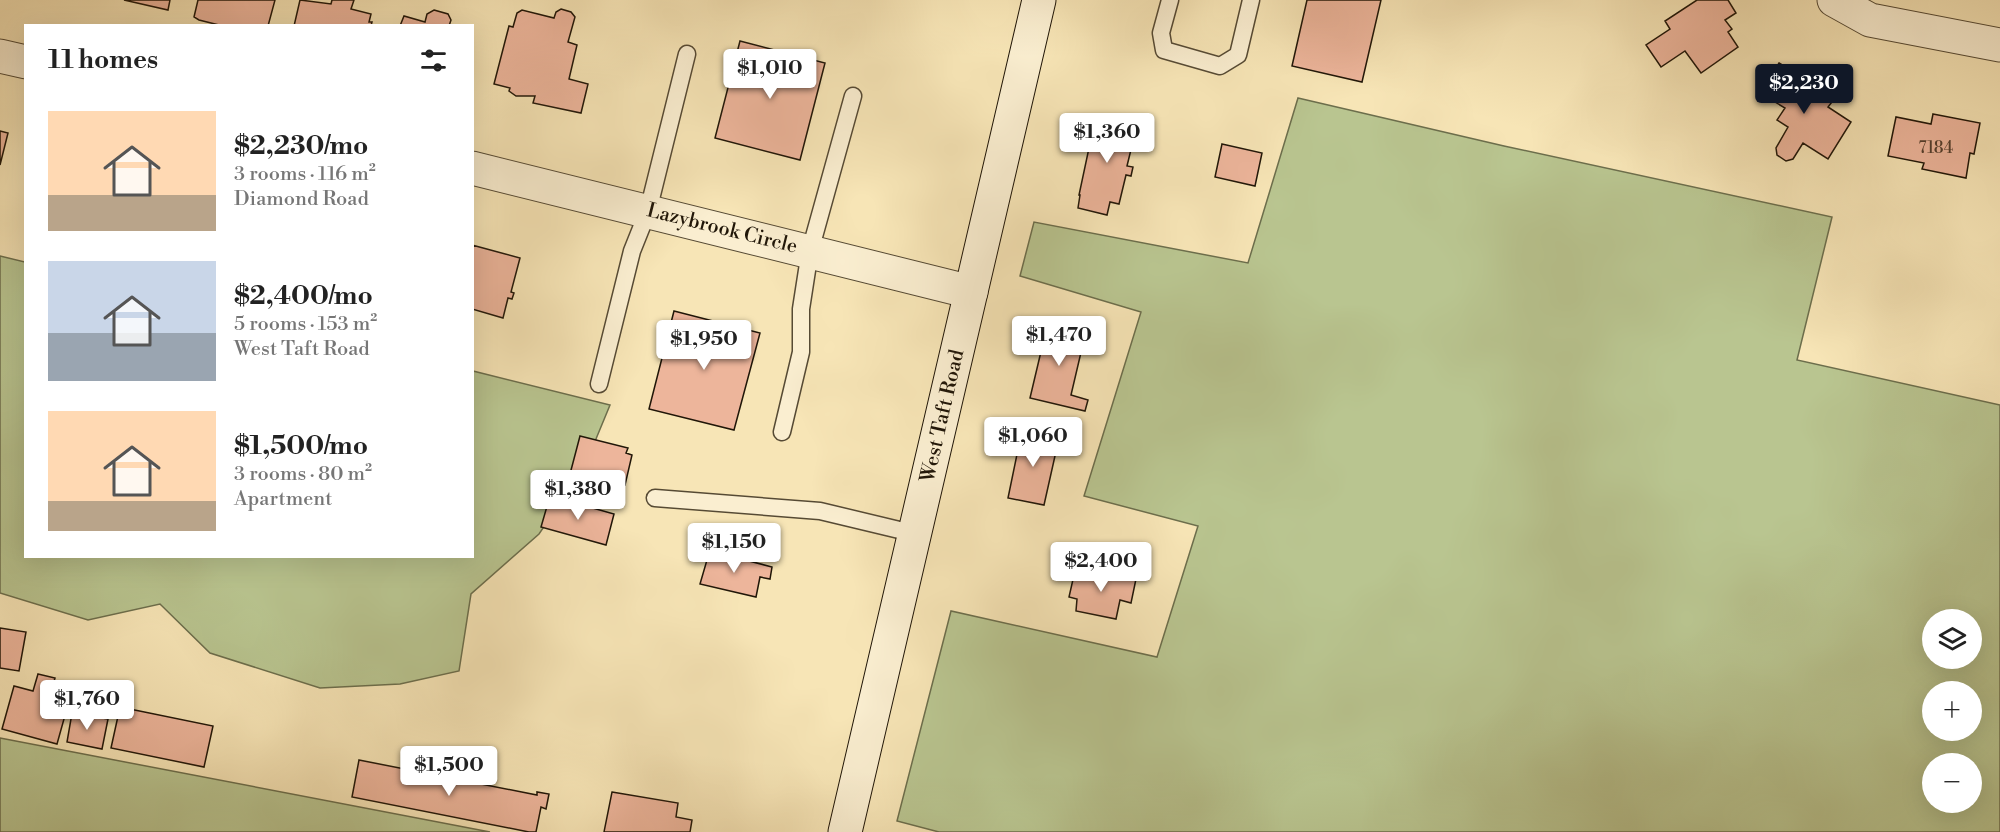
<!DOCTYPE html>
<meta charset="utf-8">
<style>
body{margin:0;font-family:"Libre Bodoni",serif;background:#f2f2f2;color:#222;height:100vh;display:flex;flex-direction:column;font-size:22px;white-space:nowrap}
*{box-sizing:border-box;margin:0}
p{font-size:20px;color:#767676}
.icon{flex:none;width:33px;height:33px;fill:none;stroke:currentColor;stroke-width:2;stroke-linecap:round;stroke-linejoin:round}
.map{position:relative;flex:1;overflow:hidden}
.side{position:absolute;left:24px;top:24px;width:450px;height:534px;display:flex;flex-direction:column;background:#fff;border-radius:0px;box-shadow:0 6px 24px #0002}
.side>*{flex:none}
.controls{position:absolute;left:1922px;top:609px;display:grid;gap:12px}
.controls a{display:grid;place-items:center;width:60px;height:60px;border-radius:50%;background:#fff;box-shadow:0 6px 24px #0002;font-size:30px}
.price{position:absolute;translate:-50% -51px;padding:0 14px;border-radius:6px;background:#fff;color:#222;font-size:20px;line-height:39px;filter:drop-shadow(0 2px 3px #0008)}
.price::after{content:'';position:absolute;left:50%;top:36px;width:18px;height:14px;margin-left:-9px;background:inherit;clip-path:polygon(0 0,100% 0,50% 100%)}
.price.current{background:#111827;color:#fff}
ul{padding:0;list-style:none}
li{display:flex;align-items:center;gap:18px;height:150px;padding:0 24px}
li span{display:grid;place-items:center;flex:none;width:168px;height:120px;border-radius:0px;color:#555}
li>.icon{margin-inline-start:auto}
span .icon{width:72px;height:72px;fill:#fffc;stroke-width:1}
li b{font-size:26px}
h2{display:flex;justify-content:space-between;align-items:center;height:72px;padding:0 24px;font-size:26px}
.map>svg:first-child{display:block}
.green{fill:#b9c590;stroke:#6c6e4c;stroke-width:1.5;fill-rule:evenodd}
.building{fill:#edb59b;stroke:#201608;stroke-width:1.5}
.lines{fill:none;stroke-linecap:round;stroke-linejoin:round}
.service-casing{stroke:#564a34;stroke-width:19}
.minor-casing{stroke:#564a34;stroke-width:35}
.secondary-casing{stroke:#201608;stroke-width:35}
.service{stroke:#faeed0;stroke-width:16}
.minor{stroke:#faeed0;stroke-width:33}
.secondary{stroke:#faeed0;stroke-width:33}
.labels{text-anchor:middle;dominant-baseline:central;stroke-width:4.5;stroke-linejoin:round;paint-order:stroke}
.number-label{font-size:16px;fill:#533e2d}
.street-label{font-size:20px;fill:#201608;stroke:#faeed0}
</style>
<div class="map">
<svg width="2000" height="832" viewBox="0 0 2000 832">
<rect width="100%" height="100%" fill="#f7e5b6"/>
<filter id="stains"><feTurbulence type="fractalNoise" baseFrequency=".00333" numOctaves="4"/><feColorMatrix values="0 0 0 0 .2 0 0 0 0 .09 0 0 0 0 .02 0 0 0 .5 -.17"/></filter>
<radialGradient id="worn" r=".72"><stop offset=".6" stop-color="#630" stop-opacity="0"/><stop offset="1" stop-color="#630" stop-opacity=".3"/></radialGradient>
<path class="green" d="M1298 98 1504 146 1832 217 1797 360 2000 405V832H939L897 821 951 611 1157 657 1198 526 1084 496 1141 312 1020 276 1034 222 1248 263ZM1932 620H1971V658H1932ZM1932 692H1971V730H1932ZM1932 764H1971V802H1932Z
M0 256 25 262 26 556H472L473 371 610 405 584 468 539 534 471 594 459 671 400 684 320 688 210 653 160 604 88 620 0 593Z
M0 738 490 832H0Z"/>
<path class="building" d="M124 0H170L168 10Z
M198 0H275L268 26H223L199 20 194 17Z
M300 0 331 4 332 0H354L351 9 371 14 369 22H372L371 26H294Z
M1307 0H1381L1362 82 1292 66Z
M1697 0H1728L1736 13 1725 20 1732 29 1728 32 1738 47 1701 73 1685 51 1661 67 1646 45 1670 29 1665 21Z
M561 9 571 12 575 17 568 42 577 45 569 79 588 84 581 113 533 103 535 96H516L509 91 510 88 494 84 509 26 513 27 517 13 522 10 554 18 556 12Z
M434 10 448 14 451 20 449 26H400L404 16 425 22 427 14Z
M740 41 825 63 800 160 715 138Z
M1779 63 1835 98 1828 107 1851 122 1828 159 1803 143 1793 159 1786 161 1777 155 1776 148 1788 127 1777 120 1785 108 1760 93Z
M1933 114 1980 123 1974 154 1970 153 1966 178 1922 169 1924 163 1888 156 1896 117 1931 124Z
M1096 115 1137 125 1127 166 1133 167 1131 176 1126 175 1119 204 1110 202 1107 215 1078 208 1080 195H1079Z
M0 131 8 133 0 165Z
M1222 144 1262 153 1255 186 1215 177Z
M472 245 520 258 511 292 514 293 512 299 508 298 503 318 472 309Z
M674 311 760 333 734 430 649 409Z
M1048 322 1086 331 1071 395 1088 400 1085 411 1030 398Z
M1022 430 1059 438 1044 505 1008 498Z
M580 436 628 448 626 453 632 455 625 485 618 483 613 506 565 493Z
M550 496 614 514 606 545 541 527Z
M715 552 772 567 770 579 760 577 756 597 700 584 709 553 714 554Z
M1084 568 1136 579 1131 603 1120 600 1116 619 1076 611 1077 599 1069 597 1074 575 1083 577Z
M0 628 26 632 19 671 0 668Z
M38 674 55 678 50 695 69 701 57 744 2 729 14 686 33 691Z
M120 707 213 726 204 767 111 748Z
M72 713 108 719 102 749 67 742Z
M359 760 537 795V792L549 794 546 809 541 807 536 832H529L352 797Z
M612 792 678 803 676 817 692 820 690 832H604Z"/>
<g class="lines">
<g class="service-casing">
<path id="service" d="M1170 0 1161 33 1164 50 1220 66 1238 55 1251 0
M599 384 632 251 648 211 687 54
M782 432 801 352V309L810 251 853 96
M655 498 820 511 916 534"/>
</g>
<g class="minor-casing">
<path id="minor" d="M1834 0 1870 20 2000 45
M0 56 26 62
M472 168 971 292"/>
</g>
<g class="secondary-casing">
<path id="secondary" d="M845 832 1039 0"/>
</g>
<use href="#service" class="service"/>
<use href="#minor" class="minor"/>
<use href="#secondary" class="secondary"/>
</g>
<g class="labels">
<g class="number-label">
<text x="1936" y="148">7184</text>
</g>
<g class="street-label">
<text transform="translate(722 229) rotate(14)">Lazybrook Circle</text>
<text transform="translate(943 416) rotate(-77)">West Taft Road</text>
</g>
</g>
<rect width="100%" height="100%" filter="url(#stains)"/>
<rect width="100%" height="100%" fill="url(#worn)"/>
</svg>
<div class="controls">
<a><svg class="icon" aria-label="layers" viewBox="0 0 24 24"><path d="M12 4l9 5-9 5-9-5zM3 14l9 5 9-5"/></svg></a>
<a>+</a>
<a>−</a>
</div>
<b class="price" style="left:770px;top:100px">$1,010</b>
<b class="price current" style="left:1804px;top:115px">$2,230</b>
<b class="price" style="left:1107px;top:164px">$1,360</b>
<b class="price" style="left:1059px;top:367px">$1,470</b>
<b class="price" style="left:704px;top:371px">$1,950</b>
<b class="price" style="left:1033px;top:468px">$1,060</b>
<b class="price" style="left:578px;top:521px">$1,380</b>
<b class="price" style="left:734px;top:574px">$1,150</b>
<b class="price" style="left:1101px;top:593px">$2,400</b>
<b class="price" style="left:87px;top:731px">$1,760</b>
<b class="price" style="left:449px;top:797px">$1,500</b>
<section class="side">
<h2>11 homes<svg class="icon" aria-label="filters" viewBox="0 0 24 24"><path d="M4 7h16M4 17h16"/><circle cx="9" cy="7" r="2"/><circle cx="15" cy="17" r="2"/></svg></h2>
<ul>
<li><span style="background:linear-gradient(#ffd9b3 70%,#b9a48a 0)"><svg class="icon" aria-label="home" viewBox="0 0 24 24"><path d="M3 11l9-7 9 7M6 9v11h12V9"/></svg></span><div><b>$2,230/mo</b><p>3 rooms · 116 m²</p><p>Diamond Road</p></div></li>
<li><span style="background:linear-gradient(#c9d6e8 60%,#9aa5b1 0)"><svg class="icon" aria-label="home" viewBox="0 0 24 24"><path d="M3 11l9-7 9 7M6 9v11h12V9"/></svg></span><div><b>$2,400/mo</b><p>5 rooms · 153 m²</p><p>West Taft Road</p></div></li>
<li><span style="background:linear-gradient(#ffd9b3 75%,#b9a48a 0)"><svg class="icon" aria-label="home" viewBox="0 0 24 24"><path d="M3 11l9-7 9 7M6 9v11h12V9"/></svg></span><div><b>$1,500/mo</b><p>3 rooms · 80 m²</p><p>Apartment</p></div></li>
</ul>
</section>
</div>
